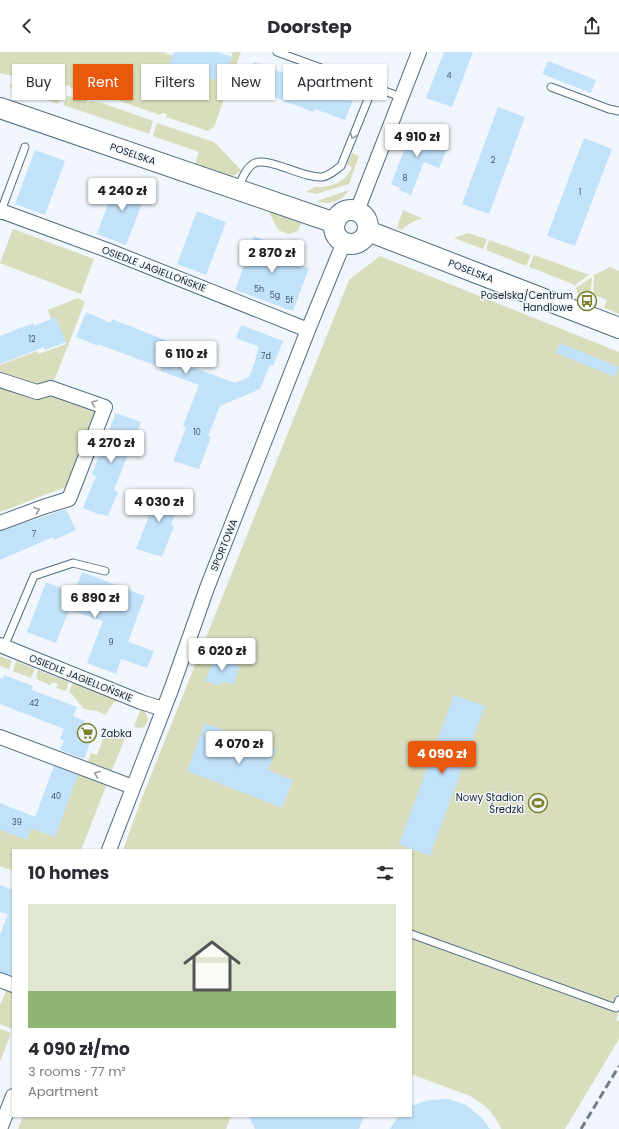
<!DOCTYPE html>
<meta charset="utf-8">
<style>
body{margin:0;font-family:Poppins,sans-serif;background:#f7f7f7;color:#2b2b33;height:100vh;display:flex;flex-direction:column;font-size:15px;white-space:nowrap}
*{box-sizing:border-box;margin:0}
p{font-size:13px;color:#7c7c81}
.icon{flex:none;width:22px;height:22px;fill:none;stroke:currentColor;stroke-width:2;stroke-linecap:round;stroke-linejoin:round}
.map{position:relative;flex:1;overflow:hidden}
.side{position:absolute;left:12px;top:797px;width:400px;height:268px;display:flex;flex-direction:column;background:#fff;border-radius:0px;box-shadow:0 1px 3px #0004}
.side>*{flex:none}
.top-card{position:absolute;left:12px;top:12px;width:400px;height:36px;display:flex;gap:8px}
.price{position:absolute;translate:-50% -34px;padding:0 9px;border-radius:4px;background:#fff;color:#222;font-size:13px;line-height:26px;filter:drop-shadow(0 1px 2px #0008)}
.price::after{content:'';position:absolute;left:50%;top:24px;width:12px;height:9px;margin-left:-6px;background:inherit;clip-path:polygon(0 0,100% 0,50% 100%)}
.price.selected{background:#ea580c;color:#fff}
ul{padding:0;list-style:none}
li{display:grid;align-content:center;gap:8px;height:212px;padding:0 16px}
li+li{border-top:1px solid #e1e1e2}
li span{display:grid;place-items:center;height:124px;border-radius:0px;color:#555}
li>.icon{margin-inline-start:auto}
span .icon{width:72px;height:72px;fill:#fffc;stroke-width:1}
li b{font-size:17px}
h2{display:flex;justify-content:space-between;align-items:center;height:48px;padding:0 16px;font-size:17px}
.pill{padding:0 14px;border-radius:0px;background:#fff;box-shadow:0 1px 3px #0004;font-size:14px;line-height:36px}
.pill.selected{background:#ea580c;color:#fff}
header{display:flex;justify-content:space-between;align-items:center;height:52px;padding:0 16px;background:#fff;font-size:18px;font-weight:700}
.map>svg:first-child{display:block}
.green{fill:#daddbc}
.building{fill:#c2e2fa}
.lines{fill:none;stroke-linecap:round;stroke-linejoin:round}
.lane-casing{stroke:#536e82;stroke-width:9}
.street-casing{stroke:#536e82;stroke-width:16}
.secondary-casing{stroke:#536e82;stroke-width:22}
.lane{stroke:#fff;stroke-width:7}
.street{stroke:#fff;stroke-width:14}
.secondary{stroke:#fff;stroke-width:20}
.rail{stroke:#757e86;stroke-width:3;stroke-dasharray:8 4;stroke-linecap:butt}
.oneway{stroke:#989ca0}
.labels{text-anchor:middle;dominant-baseline:central;stroke-width:3;stroke-linejoin:round;paint-order:stroke}
.number-label{font-size:8px;fill:#435460}
.street-label{font-size:10px;fill:#19242d;stroke:#f0f6fb}
.poi-label{font-size:10px;fill:#19242d;stroke:#f0f6fb;text-anchor:end}
</style>
<header><svg class="icon" aria-label="back" viewBox="0 0 24 24"><path d="M15 5l-7 7 7 7"/></svg>Doorstep<svg class="icon" aria-label="share" viewBox="0 0 24 24"><path d="M12 15V3M7 8l5-5 5 5M5 13v7h14v-7"/></svg></header>
<div class="map">
<svg width="619" height="1077" viewBox="0 0 619 1077">
<rect width="100%" height="100%" fill="#f0f6fb"/>
<path class="green" d="M0 0H163L173 4 171 11 222 31 233 0H241L214 75 208 79 166 65 167 62 162 61 160 63 103 43 70 36V34L64 33V35L0 21Z
M10 32 62 43 58 52 10 35Z
M67 44 87 48V51H89L90 49 102 51 153 69 149 82 63 53Z
M157 71 214 90 241 118 237 122 230 125 194 114 199 100 153 84Z
M352 101 359 104 349 132 316 142 306 140 315 135H324L336 132 346 125 352 116 347 112Z
M349 138C342 149 330 154 317 149Z
M403 158 423 167C414 168 408 172 402 178L397 176Z
M270 159 302 169 298 179 288 182 278 178 269 160Z
M13 177 94 207 81 242 0 211Z
M468 181 487 187 483 197 454 186Z
M489 188 531 203 526 214 486 198Z
M534 203 589 223 575 233V235L573 232 529 215Z
M380 204 619 300V959L616 968 619 969V987L565 1077H501L498 1070 489 1058 484 1053 470 1044 411 1022V798H123L143 743 349 228Z
M610 215 619 219V262L604 256 607 248 593 243 594 223Z
M592 225 590 248 577 249 576 248 578 242 576 236Z
M78 246 85 250 58 319 53 330 39 336 0 323V313L37 299 39 302 66 292 56 266 51 267 48 258Z
M0 331 50 340 98 357 71 433 0 460Z
M0 604 12 608 9 617 0 614Z
M16 609 35 617 31 626 13 619Z
M38 618 69 630 66 639 56 636 58 632 52 630 50 633 38 628 36 625Z
M73 631 117 648 116 650H114L105 663 97 659 84 657 71 641 69 640Z
M141 657C148 661 150 669 144 675L139 676 134 675V674Z
M110 677H114L127 681 110 723 86 714 91 701 97 703 105 681Z
M78 722 107 732 81 798H13V819L0 814V778L31 776 55 785Z
M7 937 13 939V975L11 977 0 972V953Z
M0 977 11 981 0 1010Z
M23 1064H231L226 1077H18Z"/>
<path class="building" d="M174 0H218L232 5 222 31 170 11Z
M444 0H473L452 55 426 46Z
M548 9 596 28 591 41 542 22Z
M254 10 323 36 325 31 355 43 345 68 315 57 313 60 245 34Z
M498 55 525 65 489 162 462 152Z
M425 73 437 78 432 91 447 97 439 116 424 110 411 143 399 138 400 136 391 132 413 75 423 78Z
M584 86 612 97 575 194 547 184Z
M35 98 65 109 45 163 15 152Z
M117 128 147 139 126 193 97 182Z
M197 159 226 170 206 223 177 212Z
M254 184 299 202 295 211 309 216 293 259 235 238 246 209 244 208Z
M86 260 111 271 112 267 165 288 164 291 197 304 192 315 235 331 249 325 256 307H255L259 295 236 286 241 273 283 289 273 314 270 313 260 337 220 354 208 384 211 385 199 417 173 409 186 376 183 374 199 333 160 319 162 316 98 292V294L76 285Z
M56 265 66 290 45 298 44 295 0 312V284L33 271 34 274Z
M560 291 619 315 615 325 556 301Z
M116 361 141 370 114 438 118 440 108 464 100 462V463L83 456 96 424 92 422Z
M157 436 181 446 171 473 174 474 162 505 136 497 149 464 146 463Z
M66 457 76 478 54 488 53 485 0 508V479Z
M82 520 145 544 128 590 154 599 147 616 121 607 116 622 87 611 103 569 69 558 56 591 27 580 46 530 74 541Z
M215 604 240 614 233 633 223 629 220 634 205 629Z
M4 623 33 634 32 638 77 655 73 664 85 669 84 671 96 675 84 707 60 698 64 688 60 687 64 677 0 652V626L3 627Z
M454 643 485 654 430 804 399 792Z
M205 671 276 697 268 718 293 728 282 756 187 719Z
M54 714 78 723 55 785 31 776 27 788 0 778V751L35 765Z
M0 833 13 838V919L11 923 0 920V883L8 862 0 860Z
M448 1047 466 1053 481 1065 490 1077H390L397 1066 399 1064H411V1054L429 1048Z
M249 1064H364L359 1077H255Z"/>
<g class="lines">
<g class="lane-casing">
<path id="lane" d="M277 0 401 45
M551 35 609 57 619 59
M238 136C242 128 245 117 253 112 266 103 304 127 322 125 330 124 335 118 341 114L373 35
M1 159 25 95
M4 595 34 524 73 511 105 519
M411 882 616 956 619 948"/>
</g>
<g class="street-casing">
<path id="street" d="M357 159 419 0
M0 160 1 159 107 198 308 278
M0 328 37 340 51 336 105 355 69 447 43 455 0 471
M0 593 141 650 163 657
M0 685 133 735
M109 798 171 638 207 536 308 278 344 190
M0 928 13 933
M0 1077 13 1044"/>
</g>
<g class="secondary-casing">
<path id="secondary" d="M0 56 335 171
M334 175a17 17 0 1 1 34 0a17 17 0 1 1-34 0Z
M368 179 619 276"/>
</g>
<use href="#lane" class="lane"/>
<use href="#street" class="street"/>
<use href="#secondary" class="secondary"/>
<path class="rail" d="M581 1077 619 1014"/>
</g>
<defs><path id="oneway-chevron" d="M-2-3.5L2.5 0L-2 3.5" fill="none" stroke-width="1.6" stroke-linecap="round" stroke-linejoin="round"/></defs>
<g class="oneway">
<use href="#oneway-chevron" transform="translate(353 84) rotate(112)"/>
<use href="#oneway-chevron" transform="translate(94 351) rotate(-160)"/>
<use href="#oneway-chevron" transform="translate(37 458) rotate(-20)"/>
<use href="#oneway-chevron" transform="translate(97 722) rotate(-159)"/>
</g>
<defs>
<g id="bus-ring" transform="scale(1)"><circle r="9.5" fill="#f0f6fb" stroke="#7d812b" stroke-width="1.5"/><path d="M-5-6H5V4H4V6H2V4H-2V6H-4V4H-5ZM-3.5-4V0h7V-4ZM-3.5 1.2v1.5H-2V1.2ZM2 1.2v1.5H3.5V1.2Z" fill="#7d812b"/></g>
<g id="supermarket-ring" transform="scale(1)"><circle r="9.5" fill="#f0f6fb" stroke="#7d812b" stroke-width="1.5"/><path d="M-6-5.5h2.5l.6 2H6L4.5 2H-2.5L-4.4-4H-6ZM-1.5 3.2a1.3 1.3 0 1 0 .1 0ZM3 3.2a1.3 1.3 0 1 0 .1 0Z" fill="#7d812b"/></g>
<g id="stadium-ring" transform="scale(1)"><circle r="9.5" fill="#f0f6fb" stroke="#7d812b" stroke-width="1.5"/><path d="M0-5a6.5 5 0 1 0 0 10a6.5 5 0 1 0 0-10ZM-3.5-1.8h7v3.6h-7Z" fill="#7d812b"/></g>
</defs>
<g fill-rule="evenodd">
<use href="#bus-ring" x="587" y="249"/>
<use href="#supermarket-ring" x="87" y="681"/>
<use href="#stadium-ring" x="538" y="751"/>
</g>
<g class="labels">
<g class="number-label">
<text x="449" y="23">4</text>
<text x="493" y="108">2</text>
<text x="405" y="126">8</text>
<text x="580" y="140">1</text>
<text x="259" y="237">5h</text>
<text x="275" y="243">5g</text>
<text x="289" y="248">5f</text>
<text x="32" y="287">12</text>
<text x="266" y="304">7d</text>
<text x="197" y="380">10</text>
<text x="34" y="482">7</text>
<text x="111" y="590">9</text>
<text x="34" y="651">42</text>
<text x="56" y="744">40</text>
<text x="17" y="770">39</text>
</g>
<g class="street-label">
<text transform="translate(133 102) rotate(19)">POSELSKA</text>
<text transform="translate(154 217) rotate(21)">OSIEDLE JAGIELLOŃSKIE</text>
<text transform="translate(471 219) rotate(21)">POSELSKA</text>
<text transform="translate(224 493) rotate(-68)">SPORTOWA</text>
<text transform="translate(81 626) rotate(22)">OSIEDLE JAGIELLOŃSKIE</text>
</g>
<g class="poi-label">
<text x="573" y="243">Poselska/Centrum<tspan x="573" dy="12">Handlowe</tspan></text>
<text x="101" y="681" text-anchor="start">Żabka</text>
<text x="524" y="745">Nowy Stadion<tspan x="524" dy="12">Średzki</tspan></text>
</g>
</g>
</svg>
<b class="price" style="left:417px;top:106px">4 910 zł</b>
<b class="price" style="left:122px;top:160px">4 240 zł</b>
<b class="price" style="left:272px;top:222px">2 870 zł</b>
<b class="price" style="left:186px;top:323px">6 110 zł</b>
<b class="price" style="left:111px;top:412px">4 270 zł</b>
<b class="price" style="left:159px;top:471px">4 030 zł</b>
<b class="price" style="left:95px;top:567px">6 890 zł</b>
<b class="price" style="left:222px;top:620px">6 020 zł</b>
<b class="price" style="left:239px;top:713px">4 070 zł</b>
<b class="price selected" style="left:442px;top:723px">4 090 zł</b>
<div class="top-card">
<a class="pill">Buy</a>
<a class="pill selected">Rent</a>
<a class="pill">Filters</a>
<a class="pill">New</a>
<a class="pill">Apartment</a>
</div>
<section class="side">
<h2>10 homes<svg class="icon" aria-label="filters" viewBox="0 0 24 24"><path d="M4 7h16M4 17h16"/><circle cx="9" cy="7" r="2"/><circle cx="15" cy="17" r="2"/></svg></h2>
<ul>
<li><span style="background:linear-gradient(#dfe7d0 70%,#8fb573 0)"><svg class="icon" aria-label="home" viewBox="0 0 24 24"><path d="M3 11l9-7 9 7M6 9v11h12V9"/></svg></span><div><b>4 090 zł/mo</b><p>3 rooms · 77 m²</p><p>Apartment</p></div></li>
</ul>
</section>
</div>
